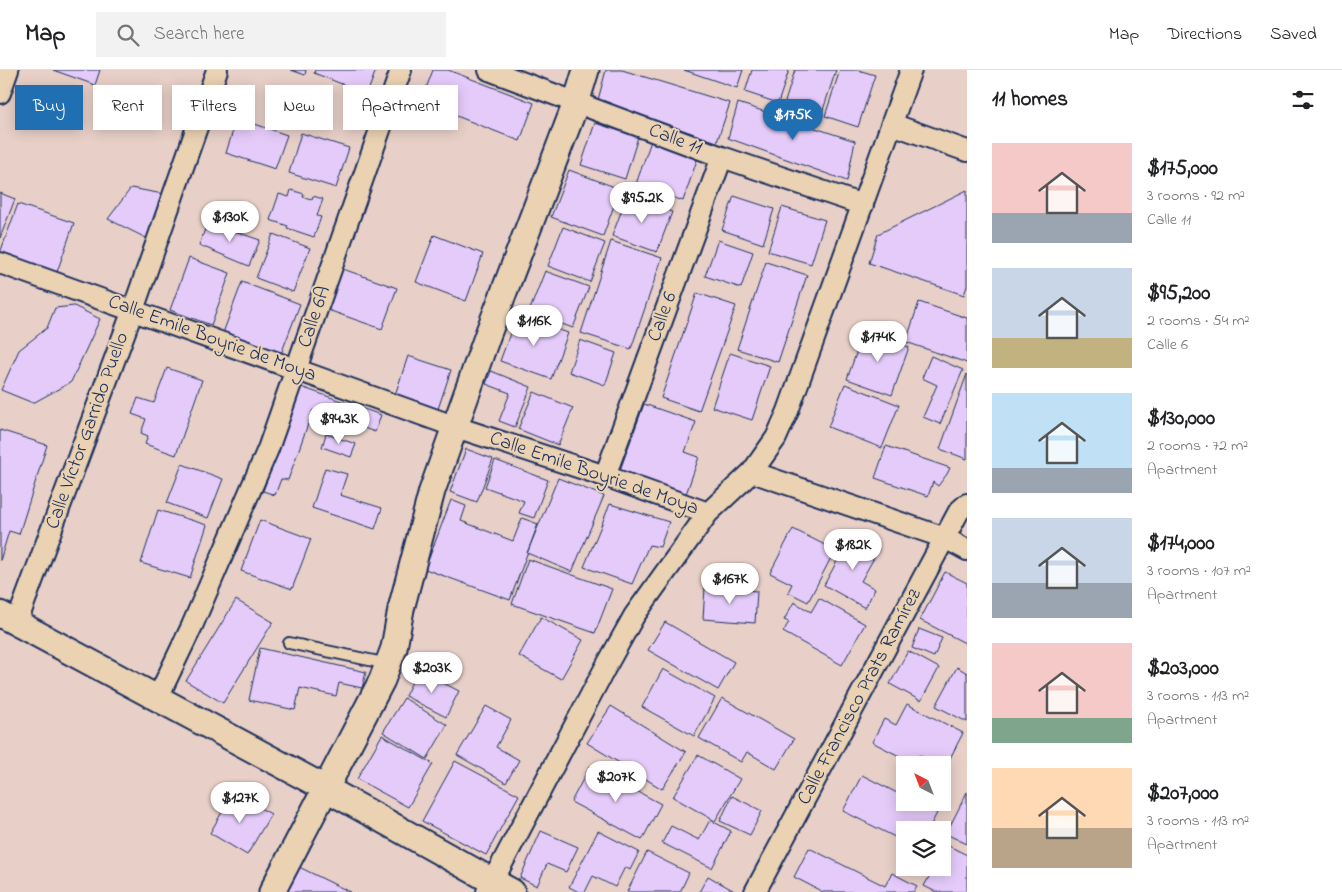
<!DOCTYPE html>
<meta charset="utf-8">
<style>
body{margin:0;font-family:"Indie Flower",sans-serif;background:#f2f2f2;color:#202124;height:100vh;display:flex;flex-direction:column;font-size:19px;white-space:nowrap}
*{box-sizing:border-box;margin:0}
p{font-size:16px;color:#757577}
.icon{flex:none;width:28px;height:28px;fill:none;stroke:currentColor;stroke-width:2;stroke-linecap:round;stroke-linejoin:round}
.map{position:relative;flex:1;overflow:hidden}
.sheet{display:flex;flex-direction:column;background:#fff;width:375px}
.sheet>*{flex:none}
.banner{position:absolute;left:15px;top:15px;width:475px;height:45px;display:flex;gap:10px}
.needle{width:32px;rotate:318deg}
.tools{position:absolute;left:896px;top:686px;display:grid;gap:10px}
.tools a{display:grid;place-items:center;width:55px;height:55px;border-radius:0px;background:#fff;box-shadow:0 2px 12px #0003;font-size:25px}
.price{position:absolute;translate:-50% -42px;padding:0 11px;border-radius:18px;background:#fff;color:#222;font-size:16px;line-height:32px;filter:drop-shadow(0 1px 2px #0008)}
.price::after{content:'';position:absolute;left:50%;top:30px;width:15px;height:11px;margin-left:-8px;background:inherit;clip-path:polygon(0 0,100% 0,50% 100%)}
.price.on{background:#1f6fb2;color:#fff}
ul{padding:0;list-style:none}
li{display:flex;align-items:center;gap:15px;height:125px;padding:0 25px}
li span{display:grid;place-items:center;flex:none;width:140px;height:100px;border-radius:0px;color:#555}
li>.icon{margin-inline-start:auto}
span .icon{width:60px;height:60px;fill:#fffc;stroke-width:1}
li b{font-size:21px}
h2{display:flex;justify-content:space-between;align-items:center;height:60px;padding:0 25px;font-size:21px}
.chip{padding:0 18px;border-radius:0px;background:#fff;box-shadow:0 2px 12px #0003;font-size:18px;line-height:45px}
.chip.on{background:#1f6fb2;color:#fff}
header{display:flex;align-items:center;gap:30px;box-sizing:border-box;height:70px;padding:0 25px;background:#fff;border-bottom:1px solid #e0e0e0}
header strong{font-size:24px}
nav{display:flex;gap:28px;margin-inline-start:auto;font-size:18px}
.search{width:350px;height:45px;background:#f2f2f2;display:flex;align-items:center;gap:12px;box-sizing:border-box;padding:0 18px;border-radius:0px;color:#757577;font-size:19px}
main{display:flex;flex:1;min-height:0}
.map>svg:first-child{display:block}
.building{fill:#e5cbfa;stroke:#1b2f5e}
.lines{fill:none;stroke-linecap:round;stroke-linejoin:round}
.service-casing{stroke:#1b2f5e;stroke-width:14}
.minor-casing{stroke:#1b2f5e;stroke-width:24}
.tertiary-casing{stroke:#1b2f5e;stroke-width:29}
.service{stroke:#ead2b2;stroke-width:10}
.minor{stroke:#ead2b2;stroke-width:20}
.tertiary{stroke:#ead2b2;stroke-width:25}
.labels{text-anchor:middle;dominant-baseline:central;stroke-width:4;stroke-linejoin:round;paint-order:stroke}
.street-label{font-size:20px;fill:#1b2f5e;stroke:#ead2b2}
</style>
<header>
<strong>Map</strong>
<div class="search"><svg class="icon" aria-label="search" viewBox="0 0 24 24"><circle cx="10" cy="10" r="6"/><path d="M15 15l6 6"/></svg>Search here</div>
<nav><a>Map</a><a>Directions</a><a>Saved</a></nav>
</header>
<main>
<div class="map">
<svg width="967" height="822" viewBox="0 0 967 822">
<rect width="100%" height="100%" fill="#e8d0c8"/>
<filter id="ink" filterUnits="userSpaceOnUse"><feTurbulence type="fractalNoise" baseFrequency=".02" numOctaves="2"/><feDisplacementMap in="SourceGraphic" scale="10" xChannelSelector="R" yChannelSelector="G"/><feConvolveMatrix kernelMatrix="1 2 1 2 8 2 1 2 1" color-interpolation-filters="sRGB"/></filter>
<g filter="url(#ink)">
<path class="building" d="M53 0H100L95 15Z
M291 0H306L305 5Z
M315 0H376L367 24 314 3Z
M433 0H448L534 33 520 71 421 32Z
M606 0H622L730 33 717 72 598 30Z
M684 0H743L737 18Z
M752 0H789L778 33 745 22Z
M795 0H836L821 46 784 35Z
M840 0H858L875 5 858 57 825 46Z
M738 33 855 71 847 111 728 68Z
M237 48 287 65 275 99 226 83Z
M595 53 638 67 625 109 581 95Z
M301 63 349 78 336 118 289 103Z
M651 71 698 87 683 131 636 114Z
M569 100 620 119 603 166 551 147Z
M131 118 163 124 148 169 108 149Z
M291 120 304 124 303 127 312 129 313 126 323 129 317 146 321 147 314 167 287 158 288 156 270 150 279 124 289 127Z
M967 120V216L964 225 869 193 878 164Z
M0 123 15 129 0 168Z
M627 126 672 142 657 182 612 166Z
M734 126 774 139 763 174 722 160Z
M18 134 74 153 57 202 0 183Z
M782 137 825 150 811 194 768 181Z
M208 152 260 170 249 196 199 175Z
M563 157 605 173 590 212 548 196Z
M273 164 310 178 293 222 256 208Z
M434 165 483 184 466 231 416 212Z
M718 170 753 182 741 218 705 206Z
M611 171 662 188 631 279 581 263Z
M189 188 230 203 211 255 170 240Z
M766 192 807 205 778 292 737 279Z
M340 198 397 218 382 259 325 239Z
M545 201 589 217 573 258 529 242Z
M242 212 300 234 281 284 223 263Z
M697 223 736 236 699 341 661 328Z
M919 232 967 248V293L906 272Z
M74 236 100 249 71 312 33 333 1 320 19 280 47 258 55 238Z
M517 245 568 263 551 309 500 291Z
M864 261 909 277 892 325 847 309Z
M580 270 616 283 605 315 569 302Z
M730 283 770 296 752 350 712 337Z
M408 286 451 300 438 339 395 325Z
M931 286 963 300 940 354 923 347 937 315 922 308Z
M167 298 202 310 176 385 145 374 148 366 141 363 146 349 132 344 138 328 154 333Z
M491 301 531 317 515 357 499 351 510 323 486 314Z
M967 304V389L940 379Z
M845 314 899 335 882 378 828 357Z
M301 317 381 345 375 362 313 340 288 410 281 409 275 425 263 421Z
M534 322 573 338 558 375 518 359Z
M644 334 696 352 685 382 699 387 686 424 620 400Z
M0 360 47 375 19 464 9 461 0 491Z
M326 364 356 374 351 387 322 377Z
M886 376 950 398 947 404 938 416 933 412 928 426 875 408Z
M466 379 493 389 477 432 450 422Z
M495 390 548 410 534 448 519 443 524 431 485 417Z
M182 394 223 409 208 448 167 433Z
M325 398 347 404 340 425 382 438 375 459 312 438Z
M558 408 604 426 572 502 527 483Z
M451 430 466 436 461 451 513 471 522 448 538 454 510 530 425 499Z
M610 434 669 452 660 477 649 475 632 514 584 497Z
M158 440 207 455 190 508 141 493Z
M260 450 311 469 292 519 241 501Z
M793 459 835 480 808 532 788 522 792 514 770 503Z
M852 464 879 479 861 511 875 519 865 538 824 515Z
M528 489 612 519 595 563 512 534Z
M945 502 967 513V569L965 573 920 550Z
M705 517 757 521 755 553 703 549Z
M819 528 865 554 842 595 783 562 789 552 784 550 794 532 811 542Z
M236 530 273 552 223 633 186 611Z
M541 547 583 570 561 609 519 586Z
M665 552 734 592 718 620 648 580Z
M919 559 942 568 934 587 912 578Z
M260 578 366 602 362 618 339 613 336 626 300 618 295 640 249 630Z
M908 581 939 598 921 631 890 614Z
M957 597 967 603V652L936 636Z
M663 599 715 628 694 666 642 637Z
M418 600 459 621 446 647 405 626Z
M404 628 447 655 427 689 383 662Z
M722 628 794 669 776 699 747 682 741 692 699 668Z
M907 634 963 663 945 698 942 695H938L919 685 915 694 872 672 884 649 896 655Z
M486 636 511 650 496 677 519 690 506 713 457 685Z
M611 636 686 682 662 719 587 673Z
M382 665 433 694 408 737 357 709Z
M698 685 740 709 715 751 673 727Z
M455 691 519 725 486 785 422 751Z
M590 696 661 734 642 770 571 732Z
M862 705 905 727V732H916L937 743 928 760H905V772L843 741Z
M967 722V774L946 764Z
M233 723 271 744 247 785 210 763Z
M732 726 762 741 750 765 720 751Z
M710 750 731 761 712 798 662 773 671 756 699 770Z
M541 761 578 777 566 802 547 794 537 816 520 808Z
M598 761 639 782 630 800 625 797 615 817 593 806 585 822H579L569 817Z
M945 774 967 785V822H936L924 816 934 798H942V780Z
M809 778 885 816 892 803 917 816 913 822H823L794 807Z
M647 782 689 803 680 822H627Z
M297 796 350 822H283Z
M708 806 736 822H699Z"/>
<g class="lines">
<g class="service-casing">
<path id="service" d="M289 573 388 594"/>
</g>
<g class="minor-casing">
<path id="minor" d="M489 0 722 87 863 135
M0 23 8 0
M892 54 967 81
M0 193 456 357 605 406 708 443
M752 402 945 468 967 480
M605 406 722 87
M17 552 133 240 217 0
M158 627 192 556 268 379 401 0
M487 822 604 600 634 546 708 443 752 402 776 368 788 341 911 0
M755 822 959 441 967 434"/>
</g>
<g class="tertiary-casing">
<path id="tertiary" d="M0 544 325 718 512 822
M272 822 382 610 394 578 401 539 432 421 488 264 576 33 586 0"/>
</g>
<use href="#service" class="service"/>
<use href="#minor" class="minor"/>
<use href="#tertiary" class="tertiary"/>
</g>
</g>
<g class="labels">
<g class="street-label">
<text transform="translate(675 70) rotate(21)">Calle 11</text>
<text transform="translate(315 247) rotate(-71)">Calle 6A</text>
<text transform="translate(663 247) rotate(-70)">Calle 6</text>
<text transform="translate(212 269) rotate(20)">Calle Emile Boyrie de Moya</text>
<text transform="translate(88 361) rotate(-70)">Calle Víctor Garrido Puello</text>
<text transform="translate(594 404) rotate(19)">Calle Emile Boyrie de Moya</text>
<text transform="translate(860 627) rotate(-62)">Calle Francisco Prats Ramírez</text>
</g>
</g>
</svg>
<div class="tools">
<a><svg class="needle" viewBox="-14 -14 28 28"><path d="M0-13l5 13h-10z" fill="#e53935"/><path d="M0 13l5-13h-10z" fill="#757577"/></svg></a>
<a><svg class="icon" aria-label="layers" viewBox="0 0 24 24"><path d="M12 4l9 5-9 5-9-5zM3 14l9 5 9-5"/></svg></a>
</div>
<b class="price on" style="left:793px;top:71px">$175K</b>
<b class="price" style="left:642px;top:154px">$95.2K</b>
<b class="price" style="left:230px;top:173px">$130K</b>
<b class="price" style="left:534px;top:277px">$116K</b>
<b class="price" style="left:878px;top:293px">$174K</b>
<b class="price" style="left:339px;top:375px">$94.3K</b>
<b class="price" style="left:853px;top:501px">$182K</b>
<b class="price" style="left:730px;top:535px">$167K</b>
<b class="price" style="left:432px;top:624px">$203K</b>
<b class="price" style="left:616px;top:733px">$207K</b>
<b class="price" style="left:240px;top:754px">$127K</b>
<div class="banner">
<a class="chip on">Buy</a>
<a class="chip">Rent</a>
<a class="chip">Filters</a>
<a class="chip">New</a>
<a class="chip">Apartment</a>
</div>
</div>
<section class="sheet">
<h2>11 homes<svg class="icon" aria-label="filters" viewBox="0 0 24 24"><path d="M4 7h16M4 17h16"/><circle cx="9" cy="7" r="2"/><circle cx="15" cy="17" r="2"/></svg></h2>
<ul>
<li><span style="background:linear-gradient(#f6c9c9 70%,#9aa5b1 0)"><svg class="icon" aria-label="home" viewBox="0 0 24 24"><path d="M3 11l9-7 9 7M6 9v11h12V9"/></svg></span><div><b>$175,000</b><p>3 rooms · 92 m²</p><p>Calle 11</p></div></li>
<li><span style="background:linear-gradient(#c9d6e8 70%,#c2b280 0)"><svg class="icon" aria-label="home" viewBox="0 0 24 24"><path d="M3 11l9-7 9 7M6 9v11h12V9"/></svg></span><div><b>$95,200</b><p>2 rooms · 54 m²</p><p>Calle 6</p></div></li>
<li><span style="background:linear-gradient(#bfe0f5 75%,#9aa5b1 0)"><svg class="icon" aria-label="home" viewBox="0 0 24 24"><path d="M3 11l9-7 9 7M6 9v11h12V9"/></svg></span><div><b>$130,000</b><p>2 rooms · 72 m²</p><p>Apartment</p></div></li>
<li><span style="background:linear-gradient(#c9d6e8 65%,#9aa5b1 0)"><svg class="icon" aria-label="home" viewBox="0 0 24 24"><path d="M3 11l9-7 9 7M6 9v11h12V9"/></svg></span><div><b>$174,000</b><p>3 rooms · 107 m²</p><p>Apartment</p></div></li>
<li><span style="background:linear-gradient(#f6c9c9 75%,#7fa58c 0)"><svg class="icon" aria-label="home" viewBox="0 0 24 24"><path d="M3 11l9-7 9 7M6 9v11h12V9"/></svg></span><div><b>$203,000</b><p>3 rooms · 113 m²</p><p>Apartment</p></div></li>
<li><span style="background:linear-gradient(#ffd9b3 60%,#b9a48a 0)"><svg class="icon" aria-label="home" viewBox="0 0 24 24"><path d="M3 11l9-7 9 7M6 9v11h12V9"/></svg></span><div><b>$207,000</b><p>3 rooms · 113 m²</p><p>Apartment</p></div></li>
</ul>
</section>
</main>
